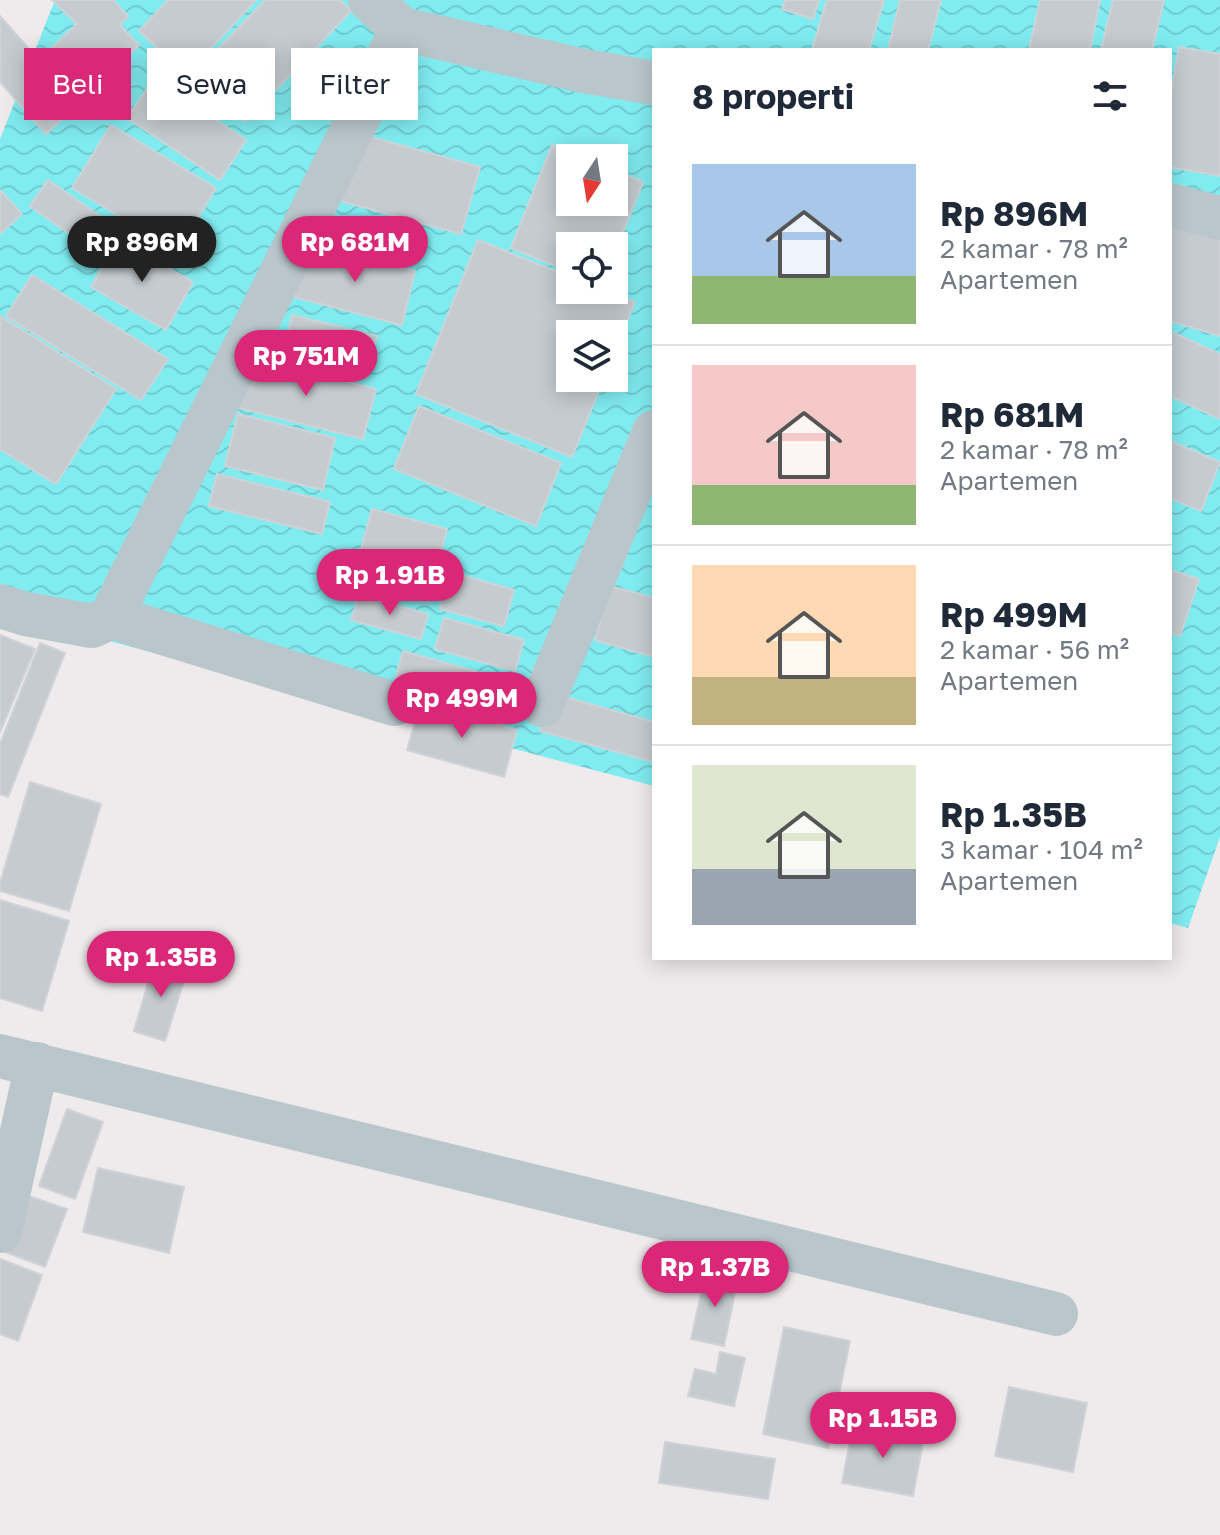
<!DOCTYPE html>
<html lang="id">
<meta charset="utf-8">
<style>
body{margin:0;font-family:"Golos Text",sans-serif;background:#f2f2f3;color:#1f2937;height:100vh;display:flex;flex-direction:column;font-size:30px;white-space:nowrap}
*{box-sizing:border-box;margin:0}
p{font-size:26px;color:#747a83}
.icon{flex:none;width:44px;height:44px;fill:none;stroke:currentColor;stroke-width:2;stroke-linecap:round;stroke-linejoin:round}
.map{position:relative;flex:1;overflow:hidden}
.panel{position:absolute;left:652px;top:48px;width:520px;height:912px;display:flex;flex-direction:column;background:#fff;border-radius:0px;box-shadow:0 4px 20px #0003}
.panel>*{flex:none}
.hud{position:absolute;left:24px;top:48px;width:508px;height:72px;display:flex;gap:16px}
.needle{width:52px;rotate:192deg}
.controls{position:absolute;left:556px;top:144px;display:grid;gap:16px}
.controls a{display:grid;place-items:center;width:72px;height:72px;border-radius:0px;background:#fff;box-shadow:0 4px 20px #0003;font-size:40px}
.price{position:absolute;translate:-50% -68px;padding:0 18px;border-radius:28px;background:#db2777;color:#fff;font-size:26px;line-height:52px;filter:drop-shadow(0 2px 4px #0008)}
.price::after{content:'';position:absolute;left:50%;top:48px;width:24px;height:18px;margin-left:-12px;background:inherit;clip-path:polygon(0 0,100% 0,50% 100%)}
.price.on{background:#222;color:#fff}
ul{padding:0;list-style:none}
li{display:flex;align-items:center;gap:24px;height:200px;padding:0 40px}
li+li{border-top:2px solid #e0e1e3}
li span{display:grid;place-items:center;flex:none;width:224px;height:160px;border-radius:0px;color:#555}
li>.icon{margin-inline-start:auto}
span .icon{width:96px;height:96px;fill:#fffc;stroke-width:1}
li b{font-size:34px}
h2{display:flex;justify-content:space-between;align-items:center;height:96px;padding:0 40px;font-size:34px}
.pill{padding:0 28px;border-radius:0px;background:#fff;box-shadow:0 4px 20px #0003;font-size:28px;line-height:72px}
.pill.on{background:#db2777;color:#fff}
.map>svg:first-child{display:block}
.water{fill:url(#water-waves);fill-rule:evenodd}
.building{fill:#c5cbcf;stroke:#cfd3d8;stroke-width:2}
.lines{fill:none;stroke-linecap:round;stroke-linejoin:round}
.minor{stroke:#b9c7cc;stroke-width:44}
</style>
<div class="map">
<svg width="1220" height="1535" viewBox="0 0 1220 1535">
<defs>
<pattern id="water-waves" width="16" height="10" patternUnits="userSpaceOnUse" patternTransform="scale(2)"><rect width="16" height="10" fill="#80ecf0"/><path d="M0 5q4-4 8 0t8 0" fill="none" stroke="#70ccd0"/></pattern>
</defs>
<rect width="100%" height="100%" fill="#efebec"/>
<path class="water" d="M55 0H1220V837L1188 928 1170 923V50H654V786L0 612V139ZM570 158H614V202H570ZM570 246H614V290H570ZM570 334H614V378H570Z"/>
<path class="building" d="M52 0H113L128 16 120 25 139 45 46 134 0 82V16L39 60 77 24Z
M168 0H256L186 75 139 31Z
M265 0H340L351 11 245 122 194 74Z
M785 0H819L813 19 782 9Z
M827 0H884L869 50H812Z
M900 0H941L928 50H888Z
M1040 0H1100L1090 50H1029Z
M1113 0H1164L1152 50H1101Z
M1179 47 1220 54V176L1170 167V101Z
M154 79 246 140 220 180 127 118Z
M111 125 216 188 178 251 72 188Z
M356 133 480 167 461 234 337 200Z
M552 145 583 158H570V202H614V170L643 182 614 255V246H570V272L511 248Z
M48 180 109 222 91 249 30 206Z
M0 190 22 214 0 234Z
M1170 209 1220 224V336L1170 321Z
M118 239 193 282 166 330 91 287Z
M478 240 570 277V290H604L635 302 614 354V334H570V378H604L572 457 416 394Z
M307 244 415 271 402 325 294 297Z
M32 275 168 359 141 400 6 316Z
M292 315 377 336 366 378 282 358Z
M0 316 116 389 56 484 0 449Z
M1170 331 1220 354V419L1170 396Z
M248 357 376 389 363 439 235 407Z
M419 406 561 463 536 526 394 469Z
M238 414 335 438 323 490 225 466Z
M1170 441 1220 462 1201 511 1170 498Z
M217 474 330 502 322 534 209 506Z
M372 509 447 529 428 602 352 582Z
M1170 570 1199 579 1180 636 1170 632Z
M450 572 514 590 504 626 440 609Z
M610 586 654 598V657L595 640Z
M359 595 428 614 421 639 351 620Z
M444 618 524 640 515 671 435 649Z
M0 635 35 649 0 732Z
M40 643 65 653 8 797 0 794V744Z
M403 651 510 681 501 713 394 684Z
M550 693 654 722V762L540 731Z
M420 704 517 730 504 777 407 750Z
M30 782 101 804 69 911 0 891V883Z
M0 900 69 921 42 1011 0 998Z
M155 959 188 968 165 1041 134 1031Z
M67 1109 103 1122 75 1199 39 1186Z
M98 1168 184 1187 169 1253 83 1232Z
M23 1194 67 1209 45 1267 2 1251Z
M0 1259 42 1275 18 1341 0 1334Z
M706 1271 738 1278 724 1346 691 1339Z
M784 1327 850 1341 828 1448 763 1434Z
M720 1352 745 1358 734 1406 688 1396 695 1369 716 1374Z
M1009 1387 1087 1403 1073 1472 995 1456Z
M853 1425 924 1437 913 1496 842 1483Z
M665 1442 775 1459 768 1499 659 1483Z"/>
<g class="lines">
<path class="minor" d="M370 0 402 29 584 71 654 83
M1170 205 1220 218
M0 606 26 614 92 626 111 617 402 29
M111 617 394 704
M542 705 654 432
M0 1056 1056 1314
M0 1231 37 1064"/>
</g>
</svg>
<div class="controls">
<a><svg class="needle" viewBox="-14 -14 28 28"><path d="M0-13l5 13h-10z" fill="#e53935"/><path d="M0 13l5-13h-10z" fill="#747a83"/></svg></a>
<a><svg class="icon" aria-label="locate" viewBox="0 0 24 24"><circle cx="12" cy="12" r="6"/><path d="M12 2v4M12 18v4M2 12h4M18 12h4"/></svg></a>
<a><svg class="icon" aria-label="layers" viewBox="0 0 24 24"><path d="M12 4l9 5-9 5-9-5zM3 14l9 5 9-5"/></svg></a>
</div>
<b class="price on" style="left:142px;top:284px">Rp 896M</b>
<b class="price" style="left:355px;top:284px">Rp 681M</b>
<b class="price" style="left:306px;top:398px">Rp 751M</b>
<b class="price" style="left:390px;top:617px">Rp 1.91B</b>
<b class="price" style="left:462px;top:740px">Rp 499M</b>
<b class="price" style="left:161px;top:999px">Rp 1.35B</b>
<b class="price" style="left:715px;top:1309px">Rp 1.37B</b>
<b class="price" style="left:883px;top:1460px">Rp 1.15B</b>
<div class="hud">
<a class="pill on">Beli</a>
<a class="pill">Sewa</a>
<a class="pill">Filter</a>
</div>
<section class="panel">
<h2>8 properti<svg class="icon" aria-label="filters" viewBox="0 0 24 24"><path d="M4 7h16M4 17h16"/><circle cx="9" cy="7" r="2"/><circle cx="15" cy="17" r="2"/></svg></h2>
<ul>
<li><span style="background:linear-gradient(#a9c7e8 70%,#8fb573 0)"><svg class="icon" aria-label="home" viewBox="0 0 24 24"><path d="M3 11l9-7 9 7M6 9v11h12V9"/></svg></span><div><b>Rp 896M</b><p>2 kamar · 78 m²</p><p>Apartemen</p></div></li>
<li><span style="background:linear-gradient(#f6c9c9 75%,#8fb573 0)"><svg class="icon" aria-label="home" viewBox="0 0 24 24"><path d="M3 11l9-7 9 7M6 9v11h12V9"/></svg></span><div><b>Rp 681M</b><p>2 kamar · 78 m²</p><p>Apartemen</p></div></li>
<li><span style="background:linear-gradient(#ffd9b3 70%,#c2b280 0)"><svg class="icon" aria-label="home" viewBox="0 0 24 24"><path d="M3 11l9-7 9 7M6 9v11h12V9"/></svg></span><div><b>Rp 499M</b><p>2 kamar · 56 m²</p><p>Apartemen</p></div></li>
<li><span style="background:linear-gradient(#dfe7d0 65%,#9aa5b1 0)"><svg class="icon" aria-label="home" viewBox="0 0 24 24"><path d="M3 11l9-7 9 7M6 9v11h12V9"/></svg></span><div><b>Rp 1.35B</b><p>3 kamar · 104 m²</p><p>Apartemen</p></div></li>
</ul>
</section>
</div>
